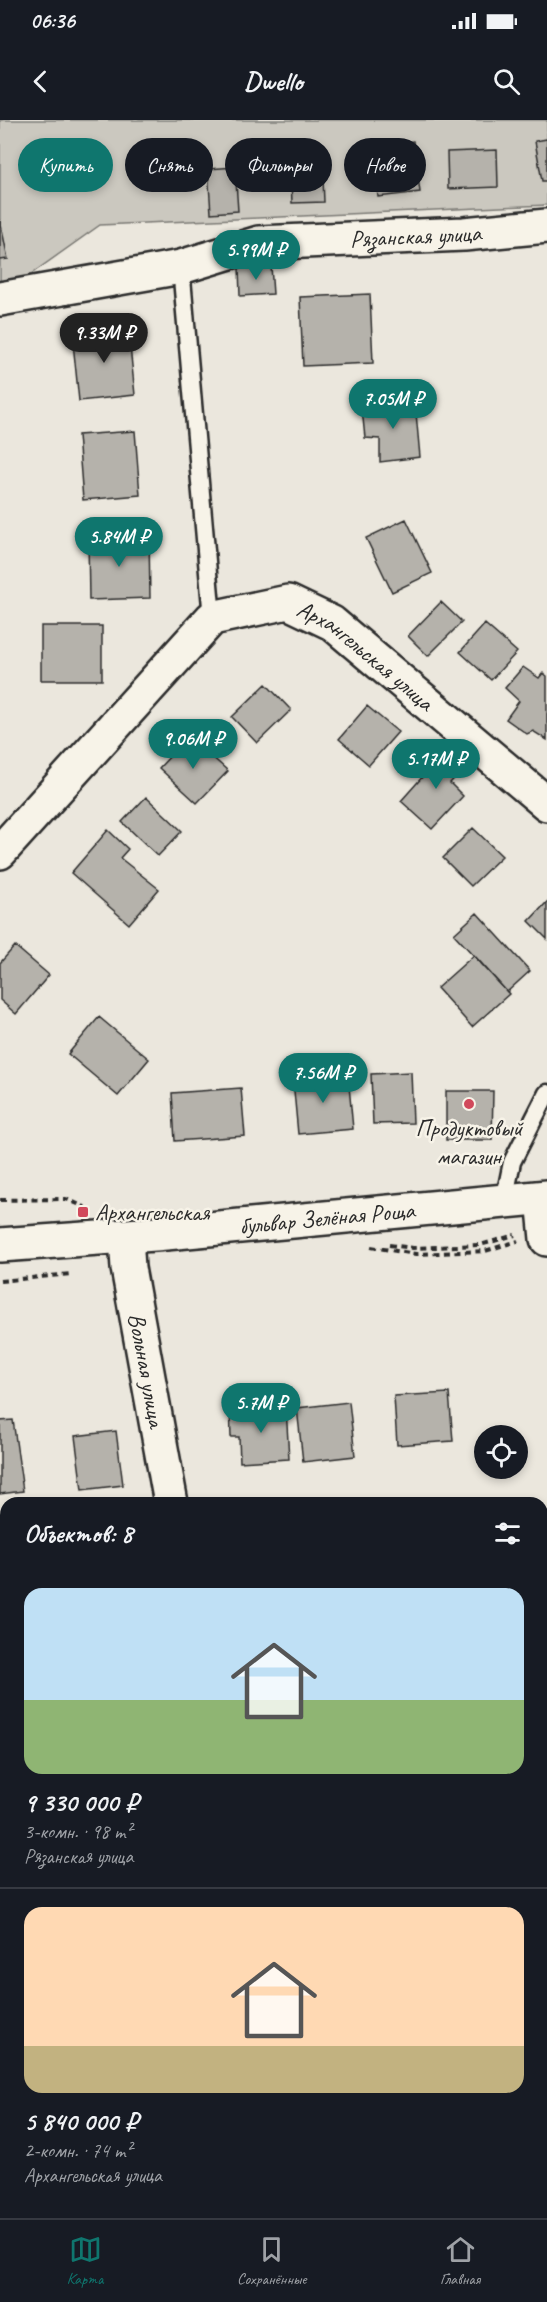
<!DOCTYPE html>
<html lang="ru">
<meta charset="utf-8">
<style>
body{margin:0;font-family:Caveat,sans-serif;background:#20242c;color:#f1f3f6;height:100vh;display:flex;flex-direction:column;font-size:22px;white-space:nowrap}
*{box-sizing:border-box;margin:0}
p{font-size:20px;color:#9ea1a6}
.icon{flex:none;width:33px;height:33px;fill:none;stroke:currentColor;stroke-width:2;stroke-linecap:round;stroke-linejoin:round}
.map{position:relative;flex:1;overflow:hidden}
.drawer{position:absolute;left:0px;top:1377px;width:548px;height:722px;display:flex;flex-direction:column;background:#171b24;border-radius:18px 18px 0 0;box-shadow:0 3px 9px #0003}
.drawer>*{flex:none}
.hud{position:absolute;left:18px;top:18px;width:512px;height:54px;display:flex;gap:12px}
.tools{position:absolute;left:474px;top:1305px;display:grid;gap:12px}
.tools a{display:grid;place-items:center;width:54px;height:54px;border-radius:50%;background:#171b24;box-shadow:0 3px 9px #0003;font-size:30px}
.price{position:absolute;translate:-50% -51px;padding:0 14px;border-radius:21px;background:#0f766e;color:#fff;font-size:20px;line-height:39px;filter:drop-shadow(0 2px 3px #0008)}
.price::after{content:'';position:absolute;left:50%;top:36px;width:18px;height:14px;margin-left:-9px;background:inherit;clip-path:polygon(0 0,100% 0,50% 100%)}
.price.current{background:#222;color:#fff}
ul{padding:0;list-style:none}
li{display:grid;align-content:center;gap:12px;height:318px;padding:0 24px}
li+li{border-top:2px solid #363941}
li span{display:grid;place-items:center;height:186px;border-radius:18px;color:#555}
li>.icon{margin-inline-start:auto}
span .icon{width:108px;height:108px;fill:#fffc;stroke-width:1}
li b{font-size:26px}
h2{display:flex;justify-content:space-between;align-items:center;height:72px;padding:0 24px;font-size:26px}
.chip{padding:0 21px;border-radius:27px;background:#171b24;box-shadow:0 3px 9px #0003;font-size:21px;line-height:54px}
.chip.current{background:#0f766e;color:#fff}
.status{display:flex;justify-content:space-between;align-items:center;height:42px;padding:0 30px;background:#171b24;direction:ltr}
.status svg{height:16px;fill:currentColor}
header{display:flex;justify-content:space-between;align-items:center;height:78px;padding:0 24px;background:#171b24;font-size:27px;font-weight:700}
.menu{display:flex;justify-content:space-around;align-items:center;height:84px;border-top:2px solid #363941;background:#171b24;font-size:16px;color:#9ea1a6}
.menu a{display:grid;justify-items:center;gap:3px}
.menu .current{color:#0f766e}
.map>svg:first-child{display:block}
.green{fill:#cbc8bf;stroke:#7b7a75;stroke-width:1.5}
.building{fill:#b5b2ab;stroke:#2b2b2b;stroke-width:1.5}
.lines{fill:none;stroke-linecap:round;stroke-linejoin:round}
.lane-casing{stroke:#2b2b2b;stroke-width:21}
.street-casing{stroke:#2b2b2b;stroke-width:38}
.path{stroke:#2b2b2b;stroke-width:4;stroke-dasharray:6 4.5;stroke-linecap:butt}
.lane{stroke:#f7f3e8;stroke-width:16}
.street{stroke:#f7f3e8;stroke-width:33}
.poi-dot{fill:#d1495b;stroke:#f7f3e8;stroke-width:2}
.labels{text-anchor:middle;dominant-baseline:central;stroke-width:5;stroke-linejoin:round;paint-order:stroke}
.street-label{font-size:24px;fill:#2b2b2b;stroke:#f7f3e8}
.poi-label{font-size:24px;fill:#2b2b2b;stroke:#f7f3e8}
</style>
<div class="status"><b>06:36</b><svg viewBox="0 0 49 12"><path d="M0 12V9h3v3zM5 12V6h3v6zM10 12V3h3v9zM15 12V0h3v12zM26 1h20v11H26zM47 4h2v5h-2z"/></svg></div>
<header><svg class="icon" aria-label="back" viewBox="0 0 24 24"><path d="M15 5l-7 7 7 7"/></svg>Dwello<svg class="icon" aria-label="search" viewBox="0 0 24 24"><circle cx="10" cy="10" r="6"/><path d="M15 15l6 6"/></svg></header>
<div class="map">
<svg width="547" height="2098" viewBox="0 0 547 2098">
<rect width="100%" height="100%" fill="#ebe7dd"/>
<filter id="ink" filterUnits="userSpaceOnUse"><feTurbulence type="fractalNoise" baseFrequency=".0167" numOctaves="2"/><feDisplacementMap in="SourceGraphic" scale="12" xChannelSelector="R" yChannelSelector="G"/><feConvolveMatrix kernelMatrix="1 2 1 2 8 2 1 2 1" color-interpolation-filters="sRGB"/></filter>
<g filter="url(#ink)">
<path class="green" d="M0 0H547V85L100 105 0 176Z"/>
<path class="building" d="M547 19V61H542L535 21Z
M413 21 420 72 378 77 372 26Z
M497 30 498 67 448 69 447 32Z
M322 36 324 82 292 83 290 37Z
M235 47 238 91 211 93 208 49Z
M0 100 8 139 0 140Z
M271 146 273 174 240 176 239 147Z
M370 174 373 243 303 246 300 177Z
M128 207 135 275 79 281 72 213Z
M415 282 420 337 380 342V319L365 318 362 288Z
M135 311 140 375 83 380 78 315Z
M406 399 432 453 392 472 366 418Z
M149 415 150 478 89 480 88 417Z
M441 482 462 502 428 536 408 516Z
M485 504 517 532 491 560 460 532Z
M41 506H102V560H41Z
M523 547 539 558 543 553 547 556V620L533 611 527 614 506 599 519 581 505 568Z
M266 564 291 590 257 623 232 597Z
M367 586 398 612 369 645 339 619Z
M189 616 228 651 197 683 159 648Z
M449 627 467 645 450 663 463 676 432 709 401 681Z
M146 677 182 711 158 736 122 702Z
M473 708 502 736 471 766 443 738Z
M108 710 128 729 120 738 159 769 129 804 71 753Z
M547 782V819L529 801Z
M477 793 530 851 507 872 454 814Z
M15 826 49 855 16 894 0 880V843Z
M474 835 509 874 472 907 437 868Z
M99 897 149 939 118 976 68 934Z
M411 952 413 1003 373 1004 371 954Z
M348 955 353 1009 298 1014 293 960Z
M241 968 245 1016 175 1021 172 973Z
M446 971H493L492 1020H446Z
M449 1273 453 1321 397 1325 394 1276Z
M349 1282 355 1336 303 1342 297 1288Z
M286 1287 289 1339 240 1342 239 1317H231L230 1290Z
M13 1300 23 1371 0 1374V1301Z
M116 1311 123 1365 82 1370 75 1316Z
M0 1516H6V1577H0Z
M542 1648H547V1704H542Z
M542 1777H547V1814H542Z
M542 1862H547V1897H542Z
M51 2092H97L96 2098H50Z
M421 2092H466L467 2098H422Z"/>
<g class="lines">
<g class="lane-casing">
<path id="lane" d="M181 147 212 498
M504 1081 512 1042 547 973"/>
</g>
<g class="street-casing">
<g id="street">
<path id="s1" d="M0 179 181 147 259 123 464 114 547 106"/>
<path id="s2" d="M0 732 212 498 288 482 332 503 547 684"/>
<path d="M543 1078 547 1119"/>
<path id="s3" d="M126 1117 128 1148 171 1383"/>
<path id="s4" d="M0 1125 155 1114 547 1077"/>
<path d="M542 1596 547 1595"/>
<path d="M0 1635 6 1634"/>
<path d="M0 1849 6 1843"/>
<path d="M542 1954H547"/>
<path d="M274 2098 280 2092"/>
</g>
</g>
<path class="path" d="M0 1080 66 1079 85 1087
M389 1125 413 1128 480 1125 515 1115
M371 1127 416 1134 485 1131 518 1121
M0 1161 71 1154"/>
<use href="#lane" class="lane"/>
<use href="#street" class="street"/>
</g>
</g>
<g class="poi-dot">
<circle cx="469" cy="984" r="6"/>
<rect x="77" y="1086" width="12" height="12" rx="3"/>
</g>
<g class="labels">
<g class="street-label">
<text stroke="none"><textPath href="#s1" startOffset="422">Рязанская улица</textPath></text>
<text stroke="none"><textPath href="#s2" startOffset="488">Архангельская улица</textPath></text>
<text stroke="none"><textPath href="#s4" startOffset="328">бульвар Зелёная Роща</textPath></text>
<text stroke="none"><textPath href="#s3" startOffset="135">Вольная улица</textPath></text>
</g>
<g class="poi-label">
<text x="469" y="1008">Продуктовый<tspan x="469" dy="28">магазин</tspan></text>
<text x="95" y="1092" text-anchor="start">Архангельская</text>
</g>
</g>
</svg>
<div class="tools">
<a><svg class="icon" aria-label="locate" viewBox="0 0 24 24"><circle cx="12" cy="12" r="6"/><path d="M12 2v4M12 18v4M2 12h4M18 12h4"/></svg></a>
</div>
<b class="price" style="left:256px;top:161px">5.99M ₽</b>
<b class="price current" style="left:104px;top:244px">9.33M ₽</b>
<b class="price" style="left:393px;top:310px">7.05M ₽</b>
<b class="price" style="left:119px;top:448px">5.84M ₽</b>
<b class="price" style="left:193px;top:650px">9.06M ₽</b>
<b class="price" style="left:436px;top:670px">5.17M ₽</b>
<b class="price" style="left:323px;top:984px">7.56M ₽</b>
<b class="price" style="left:261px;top:1314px">5.7M ₽</b>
<div class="hud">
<a class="chip current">Купить</a>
<a class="chip">Снять</a>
<a class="chip">Фильтры</a>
<a class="chip">Новое</a>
</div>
<section class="drawer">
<h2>Объектов: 8<svg class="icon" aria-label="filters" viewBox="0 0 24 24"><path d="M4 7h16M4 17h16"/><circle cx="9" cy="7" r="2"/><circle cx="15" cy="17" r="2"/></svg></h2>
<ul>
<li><span style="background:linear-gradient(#bfe0f5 60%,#8fb573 0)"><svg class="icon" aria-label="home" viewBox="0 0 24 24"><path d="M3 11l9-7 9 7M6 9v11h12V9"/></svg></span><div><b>9 330 000 ₽</b><p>3-комн. · 98 m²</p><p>Рязанская улица</p></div></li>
<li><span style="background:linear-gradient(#ffd9b3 75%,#c2b280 0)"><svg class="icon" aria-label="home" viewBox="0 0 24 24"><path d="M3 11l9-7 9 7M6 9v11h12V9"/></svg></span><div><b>5 840 000 ₽</b><p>2-комн. · 74 m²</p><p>Архангельская улица</p></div></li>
</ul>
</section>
</div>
<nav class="menu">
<a class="current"><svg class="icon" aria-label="map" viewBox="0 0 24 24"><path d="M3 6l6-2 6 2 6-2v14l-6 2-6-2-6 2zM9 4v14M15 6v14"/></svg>Карта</a>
<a><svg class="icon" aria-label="saved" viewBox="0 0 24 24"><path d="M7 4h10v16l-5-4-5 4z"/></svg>Сохранённые</a>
<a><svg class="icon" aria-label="home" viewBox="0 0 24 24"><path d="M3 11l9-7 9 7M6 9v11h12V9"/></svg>Главная</a>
</nav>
